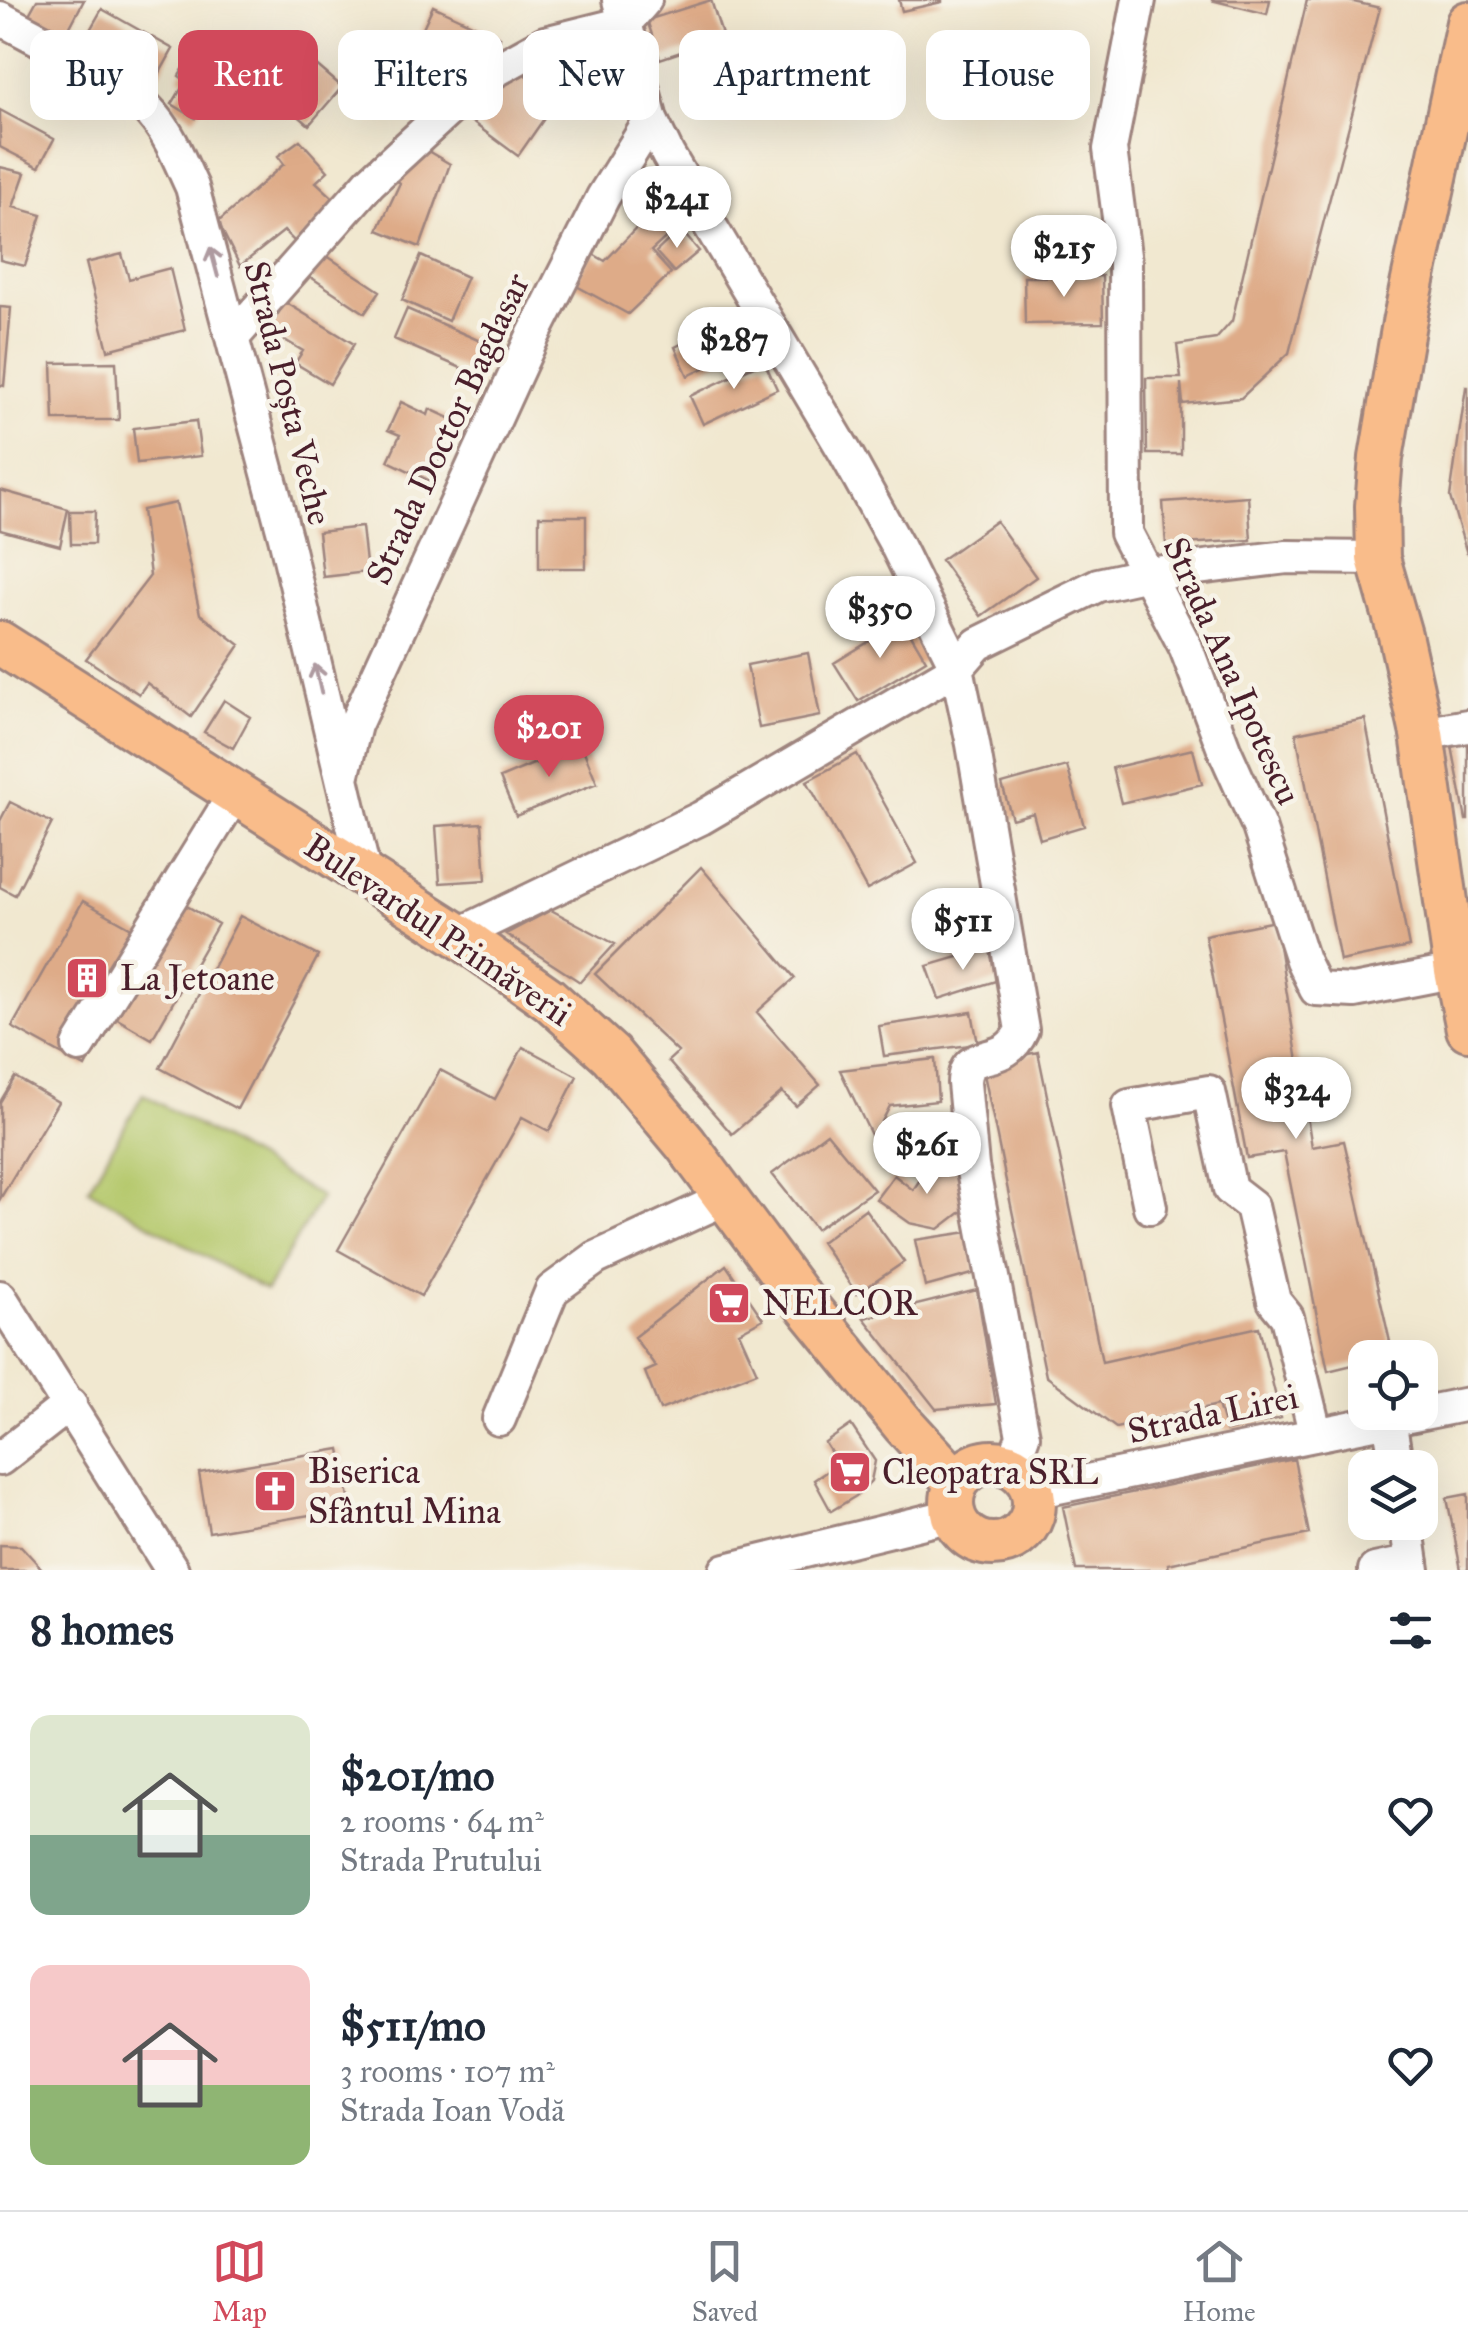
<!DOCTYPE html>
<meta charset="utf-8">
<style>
body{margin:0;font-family:"IM FELL Great Primer",serif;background:#f2f2f3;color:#1f2937;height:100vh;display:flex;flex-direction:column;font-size:38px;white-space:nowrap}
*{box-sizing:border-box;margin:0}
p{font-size:32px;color:#747a83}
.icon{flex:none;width:55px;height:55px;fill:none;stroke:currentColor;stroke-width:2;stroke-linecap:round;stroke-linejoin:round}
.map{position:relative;height:1570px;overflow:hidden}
.side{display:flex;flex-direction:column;background:#fff;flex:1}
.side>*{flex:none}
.banner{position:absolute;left:30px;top:30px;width:1410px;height:90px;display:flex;gap:20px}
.buttons{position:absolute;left:1348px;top:1340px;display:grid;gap:20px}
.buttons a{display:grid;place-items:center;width:90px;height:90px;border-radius:20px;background:#fff;box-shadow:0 10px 40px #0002;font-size:50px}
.price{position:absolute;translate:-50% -85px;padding:0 22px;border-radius:35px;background:#fff;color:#222;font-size:32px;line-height:65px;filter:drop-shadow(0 2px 5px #0008)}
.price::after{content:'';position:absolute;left:50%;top:60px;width:30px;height:22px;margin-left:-15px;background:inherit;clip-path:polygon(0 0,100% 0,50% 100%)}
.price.selected{background:#d1495b;color:#fff}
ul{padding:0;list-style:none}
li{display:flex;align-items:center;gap:30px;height:250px;padding:0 30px}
li span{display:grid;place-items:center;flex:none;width:280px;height:200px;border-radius:20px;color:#555}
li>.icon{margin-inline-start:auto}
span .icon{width:120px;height:120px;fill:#fffc;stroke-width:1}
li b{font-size:42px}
h2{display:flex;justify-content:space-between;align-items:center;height:120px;padding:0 30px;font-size:42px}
.pill{padding:0 35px;border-radius:20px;background:#fff;box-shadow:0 10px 40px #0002;font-size:35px;line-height:90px}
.pill.selected{background:#d1495b;color:#fff}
.dock{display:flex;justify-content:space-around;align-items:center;height:140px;border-top:2px solid #e0e1e3;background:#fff;font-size:28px;color:#747a83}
.dock a{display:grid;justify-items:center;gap:5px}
.dock .selected{color:#d1495b}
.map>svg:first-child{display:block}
.green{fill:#b4c86b;stroke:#7f744b;stroke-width:2.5}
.building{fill:#deab88}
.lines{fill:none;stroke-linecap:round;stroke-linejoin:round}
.minor-casing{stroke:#9e847e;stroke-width:38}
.major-casing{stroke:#9e847e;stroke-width:48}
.minor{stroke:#fff;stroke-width:32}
.major{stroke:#f9bc8a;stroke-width:42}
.oneway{stroke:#ae9aa0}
.labels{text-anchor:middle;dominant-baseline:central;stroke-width:9;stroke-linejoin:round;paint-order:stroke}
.street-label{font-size:35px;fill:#4a1f2b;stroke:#f7f3e8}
.poi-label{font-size:35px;fill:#4a1f2b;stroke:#f7f3e8;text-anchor:start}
</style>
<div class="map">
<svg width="1468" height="1570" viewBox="0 0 1468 1570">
<rect width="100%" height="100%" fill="#f7f3e8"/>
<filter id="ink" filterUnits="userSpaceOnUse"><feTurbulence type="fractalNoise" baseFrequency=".01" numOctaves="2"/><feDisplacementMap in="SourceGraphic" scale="20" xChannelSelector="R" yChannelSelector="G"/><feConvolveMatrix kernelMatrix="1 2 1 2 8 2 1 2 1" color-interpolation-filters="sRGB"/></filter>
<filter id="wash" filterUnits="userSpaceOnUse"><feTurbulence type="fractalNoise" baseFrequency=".0048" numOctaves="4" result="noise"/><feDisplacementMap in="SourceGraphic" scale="40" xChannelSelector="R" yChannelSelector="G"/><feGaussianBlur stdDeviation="2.25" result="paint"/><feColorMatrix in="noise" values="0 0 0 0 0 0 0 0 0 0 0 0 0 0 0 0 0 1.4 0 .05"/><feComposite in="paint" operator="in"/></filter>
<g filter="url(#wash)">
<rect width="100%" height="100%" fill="#f1e8d0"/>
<path class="green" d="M143 1094 321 1197 266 1291 88 1189Z"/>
<g id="blocks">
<path class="building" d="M37 0H84L64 38 27 18Z
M711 0 723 38 660 59 647 20Z
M899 0H942V2L902 11Z
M1211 0H1270L1267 14Z
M1307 0H1345L1380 8 1289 353 1241 398 1183 404 1181 383V454H1147L1146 378H1181L1177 345 1216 339 1232 321Z
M433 6 500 37 489 62 421 32Z
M102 9 173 49 157 78 86 37Z
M202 38 233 56 195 118 172 104 186 81 179 76Z
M285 38 342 87 309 125 252 76Z
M518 69 557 100 518 156 472 122Z
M0 110 54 139 39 167 0 147Z
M300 140 328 171 316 182 339 203 298 245 284 231 240 266 218 222 284 164 278 156Z
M421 147 450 164 420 247 378 230 400 183 392 177Z
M0 167 25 173 13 207 42 215 25 266 0 260Z
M663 200 683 222 651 251 671 273 628 314 573 284 591 253 605 261Z
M680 229 699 251 674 272 656 252Z
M321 252 380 291 365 313 306 274Z
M122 254 129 279 170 268 185 330 108 350 86 263Z
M421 256 467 277 448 321 402 300Z
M1102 276 1103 323 1025 324 1024 277Z
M285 302 354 344 330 384 295 363 303 351 268 330Z
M0 307 11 308 4 386 0 385Z
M407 309 487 344 475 374 394 339Z
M732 319 746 347 688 376 675 347Z
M764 361 777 389 703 424 690 396Z
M116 362 119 420H54L52 363Z
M1466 387H1468L1467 554 1450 497Z
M401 402 428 415 430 409 454 420 430 481 388 461 400 435 388 430Z
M196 421 201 456 137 463 133 428Z
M0 490 68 509 60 546 0 530Z
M1248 496 1251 540 1166 545 1163 502Z
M176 503 200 614 240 645 191 717 147 683 139 694 86 659 150 576 142 510Z
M70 511H95L94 544H71Z
M539 516H586V568H539Z
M996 521 1036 577 981 616 941 560Z
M362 527 367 572 323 577 318 532Z
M903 621 926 660 858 701 834 663Z
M808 653 820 716 759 728 747 665Z
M224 700 250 717 233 748 204 732Z
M1365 719 1409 947 1340 961 1296 733Z
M1468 743V820H1466L1452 746Z
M581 744 597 783 516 816 500 778Z
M1193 749 1202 784 1121 803 1112 768Z
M857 754 917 863 867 890 807 781Z
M1067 766 1084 826 1040 839 1033 813 1012 819 1002 784Z
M10 802 52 823 15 895 0 887V821Z
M482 823 486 880 440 883 436 826Z
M701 867 795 978 757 1012 820 1085 796 1106 782 1092 732 1134 668 1061 678 1052 595 974Z
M83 901 155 941 178 901 218 924 152 1039 112 1016 85 1067 12 1027Z
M551 910 615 944 580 982 506 934Z
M240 916 318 956 237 1109 160 1068Z
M1275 921 1312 1147 1344 1141 1393 1355 1365 1358V1362L1328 1371 1284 1152 1247 1158 1205 935Z
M989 948 999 980 939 999 927 966Z
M972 1012 978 1044 884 1056 879 1026Z
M523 1047 577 1076 549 1131 522 1117 421 1296 338 1250 440 1070 495 1099Z
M1038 1052 1102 1362 1259 1327 1281 1418 1226 1431 1218 1405 1116 1428 1046 1376 982 1064Z
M935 1059 938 1101 890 1106 873 1139 840 1070Z
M15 1077 58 1102 0 1199V1102Z
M827 1133 874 1190 816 1229 772 1174Z
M930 1165 957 1166 965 1209 939 1229 910 1223 876 1199 894 1175 913 1190Z
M865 1209 904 1262 857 1294 821 1242Z
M969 1232 976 1273 925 1287 915 1240Z
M726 1265 763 1319 739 1332 757 1372 660 1410 645 1372 656 1367 634 1337Z
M977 1290 996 1404 936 1409 864 1318Z
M851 1425 875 1461 871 1481 856 1496 831 1511 814 1480 838 1464 825 1443Z
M340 1449 351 1508 209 1532 199 1473Z
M1294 1459 1309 1534 1168 1564 1169 1570H1076L1063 1507Z
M1468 1494V1570H1461L1447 1498Z
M0 1545 21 1546 43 1570H0Z"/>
</g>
</g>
<g filter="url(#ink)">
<use href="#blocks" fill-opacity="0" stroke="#9e847e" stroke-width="2.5"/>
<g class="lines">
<g class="minor-casing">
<path id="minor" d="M619 0 651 120 668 155 845 452 896 544 957 668 973 744 1022 1030C1004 1071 965 1044 964 1083L972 1166 1023 1436 1012 1466
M1139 0 1110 149 1125 263 1126 533 1186 648 1224 749 1259 827 1302 960 1316 989 1354 991 1456 971
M0 18C43 42 127 81 156 119 172 139 181 164 192 187L285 537 365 876
M234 336 370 182 485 76 545 43 625 23 645 0
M1422 734 1468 726
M343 774 355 725 532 338 603 197 651 120
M458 935 701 818 957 668 978 644 1098 585 1148 574 1287 557 1378 558
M79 1046 234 795
M1150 1207 1129 1106 1209 1092 1230 1189 1252 1206 1274 1301 1287 1317 1315 1432
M0 1297 172 1570
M499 1419 552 1290 596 1258 726 1198
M1389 1419 1397 1468
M0 1459 70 1404
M1033 1492 1468 1404
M1406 1522 1413 1570
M726 1570 953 1515
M1375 1570 1412 1562"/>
</g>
<g class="major-casing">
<path id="major" d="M1468 23 1404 323 1381 458 1377 506 1378 558 1400 635 1422 734 1456 971 1468 1029
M0 643 458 935 549 999 611 1055 685 1143 797 1294 904 1425 957 1483
M952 1503a41 41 0 1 1 82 0a41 41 0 1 1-82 0Z"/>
</g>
<use href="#minor" class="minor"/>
<use href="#major" class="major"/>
</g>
<defs><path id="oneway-shaft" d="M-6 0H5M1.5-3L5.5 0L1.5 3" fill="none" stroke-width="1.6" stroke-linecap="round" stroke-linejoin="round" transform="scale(2.5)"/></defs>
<g class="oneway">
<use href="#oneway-shaft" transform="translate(214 262) rotate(-105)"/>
<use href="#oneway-shaft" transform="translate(318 679) rotate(-103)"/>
</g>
</g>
<defs>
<g id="building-square" transform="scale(2.25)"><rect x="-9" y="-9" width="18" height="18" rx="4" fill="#d1495b" stroke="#f7f3e8"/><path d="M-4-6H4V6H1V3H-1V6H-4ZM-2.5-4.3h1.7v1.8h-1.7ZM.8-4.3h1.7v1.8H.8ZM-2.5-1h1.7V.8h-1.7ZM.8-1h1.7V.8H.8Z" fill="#fff"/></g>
<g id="supermarket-square" transform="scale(2.25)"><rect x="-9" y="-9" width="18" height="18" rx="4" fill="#d1495b" stroke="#f7f3e8"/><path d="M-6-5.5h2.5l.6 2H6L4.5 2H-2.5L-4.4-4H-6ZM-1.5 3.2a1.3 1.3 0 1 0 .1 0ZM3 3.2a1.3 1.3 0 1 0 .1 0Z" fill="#fff"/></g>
<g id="church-square" transform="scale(2.25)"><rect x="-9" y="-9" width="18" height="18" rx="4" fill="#d1495b" stroke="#f7f3e8"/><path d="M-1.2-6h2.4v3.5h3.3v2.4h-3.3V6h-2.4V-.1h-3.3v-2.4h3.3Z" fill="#fff"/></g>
</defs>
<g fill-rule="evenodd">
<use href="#building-square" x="87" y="978"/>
<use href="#supermarket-square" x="729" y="1303"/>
<use href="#supermarket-square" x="850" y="1472"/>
<use href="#church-square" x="275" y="1491"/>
</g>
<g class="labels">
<g class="street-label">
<text transform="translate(288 393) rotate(76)">Strada Poșta Veche</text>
<text transform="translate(448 429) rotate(-65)">Strada Doctor Bagdasar</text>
<text transform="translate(1232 671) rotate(66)">Strada Ana Ipotescu</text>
<text transform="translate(438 930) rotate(34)">Bulevardul Primăverii</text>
<text transform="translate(1213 1414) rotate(-12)">Strada Lirei</text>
</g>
<g class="poi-label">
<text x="120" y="978">La Jetoane</text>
<text x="762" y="1303">NELCOR</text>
<text x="308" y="1471">Biserica<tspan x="308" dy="40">Sfântul Mina</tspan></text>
<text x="882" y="1472">Cleopatra SRL</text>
</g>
</g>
</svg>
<div class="buttons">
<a><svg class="icon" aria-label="locate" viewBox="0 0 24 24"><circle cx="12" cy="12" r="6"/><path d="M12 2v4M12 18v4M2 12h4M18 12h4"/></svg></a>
<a><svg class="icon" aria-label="layers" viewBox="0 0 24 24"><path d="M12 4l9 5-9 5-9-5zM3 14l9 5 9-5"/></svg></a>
</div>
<b class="price" style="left:677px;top:251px">$241</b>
<b class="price" style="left:1064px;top:300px">$215</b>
<b class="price" style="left:734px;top:392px">$287</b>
<b class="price" style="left:880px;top:661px">$350</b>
<b class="price selected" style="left:549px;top:780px">$201</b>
<b class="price" style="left:963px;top:973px">$511</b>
<b class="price" style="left:1296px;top:1142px">$324</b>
<b class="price" style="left:927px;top:1197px">$261</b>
<div class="banner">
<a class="pill">Buy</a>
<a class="pill selected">Rent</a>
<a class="pill">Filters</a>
<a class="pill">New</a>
<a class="pill">Apartment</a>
<a class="pill">House</a>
</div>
</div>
<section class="side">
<h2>8 homes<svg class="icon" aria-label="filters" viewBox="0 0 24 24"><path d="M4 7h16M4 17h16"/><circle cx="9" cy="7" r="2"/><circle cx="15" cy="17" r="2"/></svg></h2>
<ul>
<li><span style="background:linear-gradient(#dfe7d0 60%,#7fa58c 0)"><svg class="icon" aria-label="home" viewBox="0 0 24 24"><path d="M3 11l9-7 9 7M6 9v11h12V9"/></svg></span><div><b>$201/mo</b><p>2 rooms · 64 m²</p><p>Strada Prutului</p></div><svg class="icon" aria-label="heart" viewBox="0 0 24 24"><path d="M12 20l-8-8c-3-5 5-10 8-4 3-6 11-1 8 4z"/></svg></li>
<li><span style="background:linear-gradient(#f6c9c9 60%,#8fb573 0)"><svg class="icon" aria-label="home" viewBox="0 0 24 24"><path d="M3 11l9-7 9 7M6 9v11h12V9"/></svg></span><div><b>$511/mo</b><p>3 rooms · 107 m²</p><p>Strada Ioan Vodă</p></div><svg class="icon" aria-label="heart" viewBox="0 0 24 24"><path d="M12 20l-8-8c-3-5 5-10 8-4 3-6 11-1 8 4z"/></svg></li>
</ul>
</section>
<nav class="dock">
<a class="selected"><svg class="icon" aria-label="map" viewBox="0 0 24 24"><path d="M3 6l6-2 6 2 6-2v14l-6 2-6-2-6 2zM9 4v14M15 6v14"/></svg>Map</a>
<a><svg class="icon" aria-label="saved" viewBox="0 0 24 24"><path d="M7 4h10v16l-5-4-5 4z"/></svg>Saved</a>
<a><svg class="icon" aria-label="home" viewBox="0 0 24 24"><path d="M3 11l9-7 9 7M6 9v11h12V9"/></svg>Home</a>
</nav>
